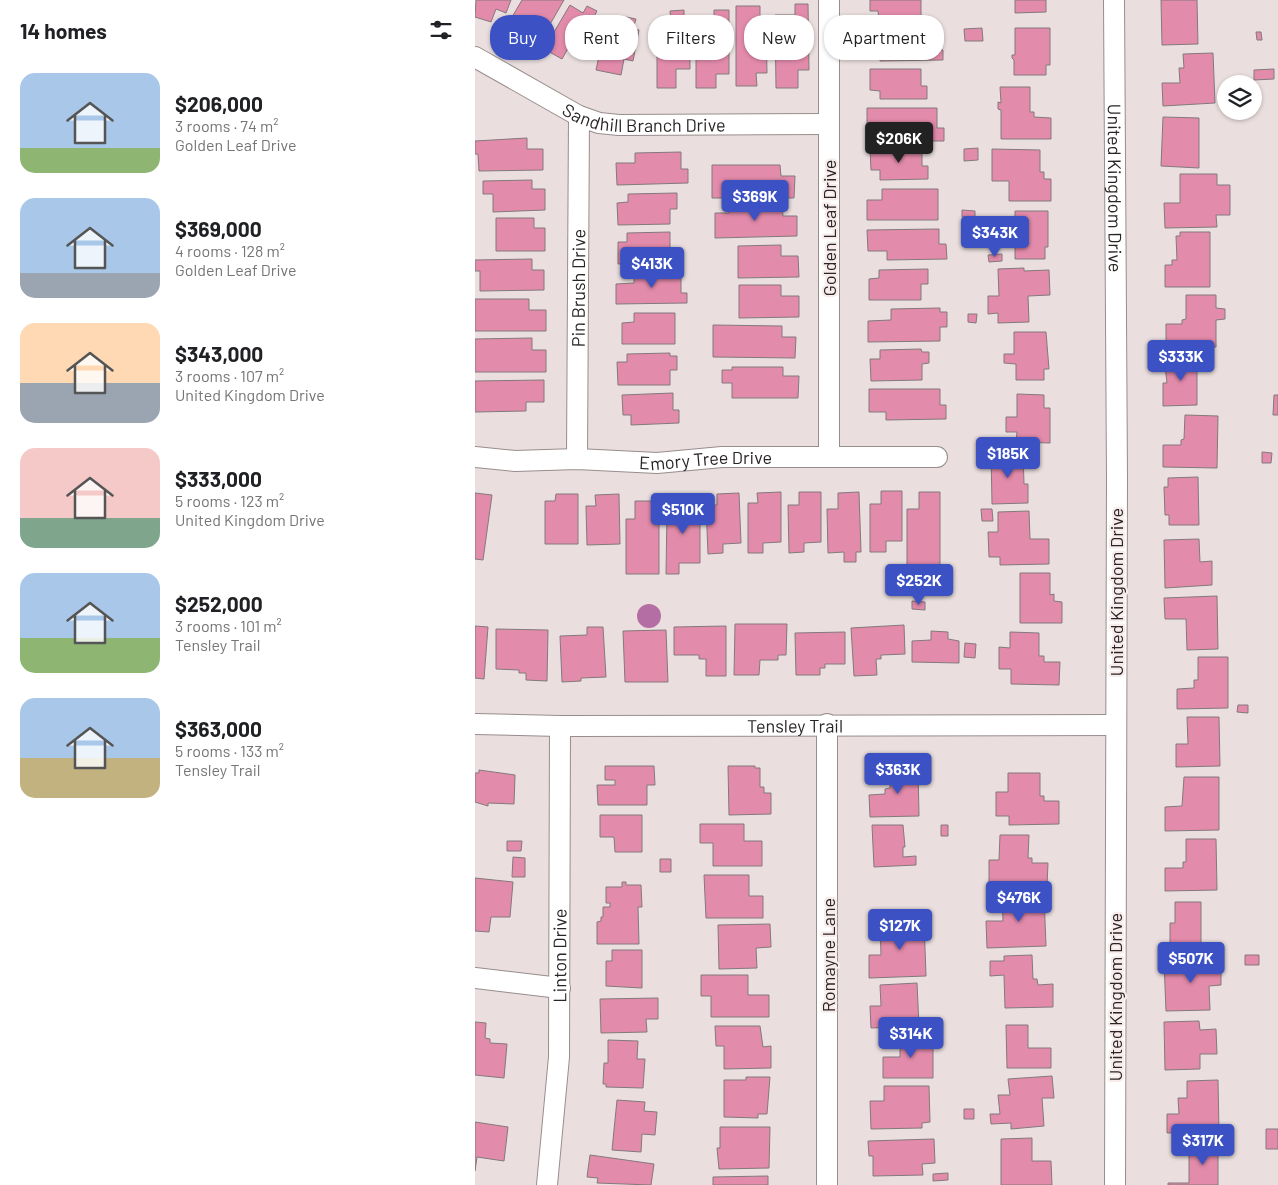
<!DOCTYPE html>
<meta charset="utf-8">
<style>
body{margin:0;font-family:Barlow,sans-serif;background:#f6f6f6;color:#202124;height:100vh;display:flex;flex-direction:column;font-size:19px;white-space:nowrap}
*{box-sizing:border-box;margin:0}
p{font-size:16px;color:#757577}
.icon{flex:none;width:28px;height:28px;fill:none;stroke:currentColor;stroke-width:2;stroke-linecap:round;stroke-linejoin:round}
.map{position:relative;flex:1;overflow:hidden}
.drawer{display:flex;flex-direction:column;background:#fff;width:475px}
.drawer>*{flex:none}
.banner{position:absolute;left:15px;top:15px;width:475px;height:45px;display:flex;gap:10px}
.tools{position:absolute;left:742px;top:75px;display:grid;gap:10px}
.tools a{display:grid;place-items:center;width:45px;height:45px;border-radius:50%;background:#fff;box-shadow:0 1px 4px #0004;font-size:25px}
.price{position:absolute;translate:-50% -42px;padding:0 11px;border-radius:5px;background:#3b51c4;color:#fff;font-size:16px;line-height:32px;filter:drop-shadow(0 1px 2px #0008)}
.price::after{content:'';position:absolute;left:50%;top:30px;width:15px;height:11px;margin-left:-8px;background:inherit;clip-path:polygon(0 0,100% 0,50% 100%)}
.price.current{background:#222;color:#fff}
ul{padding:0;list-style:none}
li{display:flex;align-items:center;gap:15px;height:125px;padding:0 20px}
li span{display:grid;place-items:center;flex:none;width:140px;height:100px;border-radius:15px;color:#555}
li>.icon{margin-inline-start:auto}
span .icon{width:60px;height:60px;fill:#fffc;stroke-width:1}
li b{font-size:21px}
h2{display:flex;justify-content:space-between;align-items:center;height:60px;padding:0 20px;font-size:21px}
.pill{padding:0 18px;border-radius:20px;background:#fff;box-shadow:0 1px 4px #0004;font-size:18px;line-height:45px}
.pill.current{background:#3b51c4;color:#fff}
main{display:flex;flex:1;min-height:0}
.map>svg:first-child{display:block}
.water{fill:#b46ea4}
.building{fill:#e38bab;stroke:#83797c}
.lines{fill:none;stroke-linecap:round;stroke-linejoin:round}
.street-casing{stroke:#988d8d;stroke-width:22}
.street{stroke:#fff;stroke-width:20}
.labels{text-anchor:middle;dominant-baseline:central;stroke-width:4.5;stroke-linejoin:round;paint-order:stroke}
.street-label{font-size:18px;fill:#292525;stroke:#f7ebeb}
</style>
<main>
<section class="drawer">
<h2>14 homes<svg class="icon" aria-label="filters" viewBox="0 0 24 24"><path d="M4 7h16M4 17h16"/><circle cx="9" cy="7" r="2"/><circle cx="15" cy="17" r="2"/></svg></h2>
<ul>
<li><span style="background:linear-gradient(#a9c7e8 75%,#8fb573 0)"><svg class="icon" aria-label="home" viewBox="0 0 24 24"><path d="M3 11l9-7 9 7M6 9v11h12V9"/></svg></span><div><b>$206,000</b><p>3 rooms · 74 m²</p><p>Golden Leaf Drive</p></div></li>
<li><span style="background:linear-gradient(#a9c7e8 75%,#9aa5b1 0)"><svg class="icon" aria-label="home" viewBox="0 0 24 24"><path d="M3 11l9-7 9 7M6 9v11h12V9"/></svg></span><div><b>$369,000</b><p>4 rooms · 128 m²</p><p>Golden Leaf Drive</p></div></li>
<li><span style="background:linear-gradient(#ffd9b3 60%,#9aa5b1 0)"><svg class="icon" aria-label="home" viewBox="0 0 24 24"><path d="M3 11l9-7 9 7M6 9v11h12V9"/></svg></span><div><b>$343,000</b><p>3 rooms · 107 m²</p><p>United Kingdom Drive</p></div></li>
<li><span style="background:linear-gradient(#f6c9c9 70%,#7fa58c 0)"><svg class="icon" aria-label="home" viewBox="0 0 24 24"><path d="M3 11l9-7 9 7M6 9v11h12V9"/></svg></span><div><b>$333,000</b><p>5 rooms · 123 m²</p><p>United Kingdom Drive</p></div></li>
<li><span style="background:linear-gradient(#a9c7e8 65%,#8fb573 0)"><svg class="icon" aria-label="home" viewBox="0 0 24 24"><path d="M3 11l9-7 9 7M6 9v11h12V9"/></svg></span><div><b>$252,000</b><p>3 rooms · 101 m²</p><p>Tensley Trail</p></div></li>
<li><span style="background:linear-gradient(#a9c7e8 60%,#c2b280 0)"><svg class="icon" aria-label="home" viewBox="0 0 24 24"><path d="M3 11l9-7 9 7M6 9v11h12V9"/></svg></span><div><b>$363,000</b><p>5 rooms · 133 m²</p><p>Tensley Trail</p></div></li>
</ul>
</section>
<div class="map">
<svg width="803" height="1185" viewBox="0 0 803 1185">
<rect width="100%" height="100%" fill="#eadede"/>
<path class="water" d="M162 616a12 12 0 1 1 24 0a12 12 0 1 1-24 0Z"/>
<path class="building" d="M1 0H36L31 13 21 9 16 22 0 17Z
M47 0H89L70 33 60 28 51 41 30 29Z
M395 0H446V20H404L403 11H395Z
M540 0H571V12L540 13Z
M686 0H722L723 44 687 45Z
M320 4H333L334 70H323V88H301L300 15H320Z
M95 5 108 13 112 6 122 11 118 19 121 21 104 50 95 45 87 59 69 49Z
M261 6H285V20H291L292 73H281L282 86H261Z
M209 10V21H215V69H201V88H182V20H196L195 11Z
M239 10H254V74H241V88H221V19H239Z
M151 17 161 19 158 29 164 30 158 61 149 59 146 75 121 70 131 23 149 26Z
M392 28H467V38L462 39V50H468V60L405 61V50L392 51Z
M507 28 508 41H490L489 29Z
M540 28H575V65H571V75H539V60L537 58V55H540Z
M781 32H786L787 40H782Z
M738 53 740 103 688 106 687 83H705L704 68H709L708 54Z
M395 69H446V86H452V99H405V91L395 90Z
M799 69V79L779 80V70Z
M525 87H555V112H559V117L576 118V139H526V110L523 109V102L526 103Z
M392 108H462V128H469V141H404V132H392Z
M688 117 724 118V168L686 166Z
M52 138V149H68V170L4 171 3 154H0V141Z
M447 148V166H453V179L405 180V170H396L395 149Z
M503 148V160L489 161V149Z
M517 149 565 150V172H569V179H576V201H534V181H517Z
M206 152V169H213V183L142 185 141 163H160V153Z
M237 165H305L306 176H320L319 198H237Z
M705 174H742V185H755V215H741L742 227 690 228 689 203H705Z
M57 180V189H70V210L18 212V194H8V181Z
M407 189H463V220H392V200H407Z
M202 193V209H195V224L143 225 142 203 153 202V194Z
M307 205 308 216H322V236L240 238V213H254V206Z
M487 210 500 211V218L487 217Z
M540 211H573V247H570V259H540Z
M21 218H59V228H70V251H21Z
M464 229V244H471L472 259 412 260V251H393L392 230Z
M195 232V263L143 264V242H152V233Z
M705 232H735V287H690V265H697V260H702L701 236H705Z
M306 245V256H323L324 277 263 278V246Z
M527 254V261L514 262 513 255Z
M57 259V270H69V290L5 291V271H0V260Z
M549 268V271L574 270 575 295 553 296 554 322 523 323V313L513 314V296H524L523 269Z
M453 269V284H446V300H394V279L404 278V270Z
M206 272V293H212V303L141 304V284L159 283V273Z
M264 285H306V296H324V317L264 318Z
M711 295H741V308L750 309V319L741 320V347H691V324H707V320L711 319Z
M0 299H54V310H71V331H0Z
M465 308V312H472V327H465V341L393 342V321L416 320V309Z
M159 313H200V344H147V323L159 322Z
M493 314H502L501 323 493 322Z
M238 325 307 326V337H321L320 358 238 357Z
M539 332H571L574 369H569V380H541V364L529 363V354H539Z
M57 338V350H71V372H0V339Z
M446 349 447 352H454V363L447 364V380L396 381 395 359H405V350Z
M195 353V356H202V370H195V385H143L142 362H152V354Z
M722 357V405L688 406V383H692L689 358Z
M257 367H308V376H324L323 398H257V383H247V370H257Z
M69 380V402H51V411L0 412V381Z
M394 389H465V405H471V419L411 420V412H394Z
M198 393V410H204V423L156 425V415H148L147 395Z
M542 394 569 395V408H575V443L541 442 542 432H531V417H542Z
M799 395H803V415H798Z
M710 415 743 416 742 468 688 467V445H706V440L709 439Z
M548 452 549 484H553V503L517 504 516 453Z
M787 452 797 453 796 463H787Z
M723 477 724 525H694V515H690L689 487H693V478Z
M406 491H427V541H411V552H395V504H406Z
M306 492V542L288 543V553H273V503H283L282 493Z
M324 492H346V542L329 543V552L314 553 313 505H324Z
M384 492 386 552H381V562H369V552L353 553 352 509H363V493Z
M444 492H465V565H446L445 575H432V509H444Z
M0 493 17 495 8 560 0 559Z
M264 493 266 543 248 544V553L233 554 231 505H242V494Z
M81 494H103V544H70V501H80Z
M144 494 145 544 112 545 111 506H121L120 495Z
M201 498H225V563H204V574H191L192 511H201Z
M160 501H184V574H151V519H160Z
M506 509H517L518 521H507Z
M554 511 555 539H574V564L525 565V557H514L513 532H523V512Z
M724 539 725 562 737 561V585L690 588 689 540Z
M545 573H575V595L579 594V601L587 602V623H545Z
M742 596 743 649 712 650 711 619H690L689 598Z
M437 601 450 602V610L437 609Z
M260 624H312L311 655H303V660H285L284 675H259Z
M429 625 430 654 406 655V659H401L402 675 379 676 376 628Z
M0 626 13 627 9 679 0 678Z
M251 626V676H231V659H224V655H199V627Z
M112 627H128L131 677 106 678V681L87 682 85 636 112 635Z
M21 629 73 630 72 681 51 680V673H44V670L21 669Z
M191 630 193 682H150L148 631Z
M456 631 473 632V639L484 641V663L437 662V641L456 640Z
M370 632V664H350V668H345V675H321L320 633Z
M535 632 564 633V656H569V662H585L584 685 536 684V669H524V647L535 648Z
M490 643 501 644 500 658 489 657Z
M723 657H753V708L702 709V689L719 688V680H723Z
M763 705H773V713L762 712Z
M712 717H744L745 766 701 767V744H713Z
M130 766H179L180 785H172V805H123L122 785H140V780H130Z
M253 766H280V768H285V787H289V793H296V814L254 815Z
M415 766H443L444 816 395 817 394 795 410 794V789L415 788Z
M4 770 40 775 39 804 13 803V806L0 802V773H4Z
M533 773H565V796H569V801H584V824L534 825V816H521V792H533Z
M709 777H744V830L690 831V807L707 806Z
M125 815H167V852H140L139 837H125Z
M225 824H269V841H287V866H238V843H225Z
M397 825H428L430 847H428V857L441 856V865L399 867Z
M466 825H473V836H466Z
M525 835H554L553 858H557V863H573L572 886H528V888H514V860H524Z
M711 839H741L742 890 690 891V868H708V862H711Z
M32 841H47L46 851H32Z
M38 857 50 858V877H37Z
M185 859H196V872H185Z
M229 875H274V896H288V918H231Z
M0 878 38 882 35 917H16L14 932 0 931Z
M147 882H151V885H166L167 907H163L164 944H122V922L126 921V917H128V907H135V903H131V887H147Z
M569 895 571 946 512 948 511 921H528L527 896Z
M700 902H726V948H695V923H700Z
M449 920 451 976 394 978V955H406L405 922Z
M295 924 296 947 281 948 282 968 244 969 243 925Z
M137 950H167V988L131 986V961H137Z
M557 955 558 979H562L563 985 578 984V1007L530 1008 529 975 515 976V961H529V956Z
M770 955H784V965H770Z
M746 960V985L734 986 735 1010 691 1011 689 962Z
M226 975H273V995H294V1017H236V996H226Z
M442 983 444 1026 396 1028 395 1006H406L405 985Z
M183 998V1019H171L172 1032 126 1033 125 999Z
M724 1021 725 1030 741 1029 742 1054H725V1069L690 1070 689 1022Z
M0 1022 11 1023 10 1038 15 1039V1043L32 1044 29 1078 0 1075Z
M531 1025H553V1048H576V1068H532Z
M240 1026H285L288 1047 296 1046V1068L249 1069V1046H241Z
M425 1036H458V1078H408V1057H425Z
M133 1040 163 1041 162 1059H170L168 1088 131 1087V1084H128L129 1063H133Z
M577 1076 579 1098H567L569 1126 536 1129V1123L516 1124 515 1114H525L523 1095H535L533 1079Z
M271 1077H295L292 1114H283V1118L249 1117V1080H271Z
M743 1080 744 1132 692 1133V1114H704L703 1098H712V1081Z
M409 1086H454L455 1122 447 1123V1128L396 1129 395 1101H409Z
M142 1100 170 1102 169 1111 182 1112 180 1135 167 1134 166 1152 137 1150Z
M489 1109H499V1119H489Z
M0 1122 33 1127 29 1161 2 1157 0 1171Z
M245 1127H295L294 1168 244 1169 242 1148H245Z
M791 1129H803V1149H791Z
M557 1138V1161H576L577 1185H526V1139Z
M459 1139 460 1163 447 1164 448 1175 398 1176V1156H394L393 1141Z
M714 1146H743V1185H693V1183H714Z
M115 1155 179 1164 176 1185 122 1183 123 1178 112 1177Z
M473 1173V1180L458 1181V1174Z
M293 1176V1185H238V1177Z"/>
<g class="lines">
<g class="street-casing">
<g id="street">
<path id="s1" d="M639 0 642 479 640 1185"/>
<path id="s2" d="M0 57 104 116 124 123 144 125 354 124"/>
<path d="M354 456V0"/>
<path id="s3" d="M0 457 40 461 102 459 182 463 247 457H462"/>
<path id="s4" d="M102 459 104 116"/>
<path id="s5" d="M0 724 85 726 640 725"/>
<path d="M352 724V1185"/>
<path d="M0 978 85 988"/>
<path id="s6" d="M72 1185 84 1057 85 726"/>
</g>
</g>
<use href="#street" class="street"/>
</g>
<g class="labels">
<g class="street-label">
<text stroke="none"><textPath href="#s2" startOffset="185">Sandhill Branch Drive</textPath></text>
<text stroke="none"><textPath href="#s1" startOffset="188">United Kingdom Drive</textPath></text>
<text transform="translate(354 228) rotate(-90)">Golden Leaf Drive</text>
<text stroke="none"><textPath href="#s4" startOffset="171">Pin Brush Drive</textPath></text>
<text stroke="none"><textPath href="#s3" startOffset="231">Emory Tree Drive</textPath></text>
<text transform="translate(641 592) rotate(-90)">United Kingdom Drive</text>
<text stroke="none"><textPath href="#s5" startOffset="320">Tensley Trail</textPath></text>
<text transform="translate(353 955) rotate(-90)">Romayne Lane</text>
<text stroke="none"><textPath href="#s6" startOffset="230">Linton Drive</textPath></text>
<text transform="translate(640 997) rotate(-90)">United Kingdom Drive</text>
</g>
</g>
</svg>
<div class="tools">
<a><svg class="icon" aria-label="layers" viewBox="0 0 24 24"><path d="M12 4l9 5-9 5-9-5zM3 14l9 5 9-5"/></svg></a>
</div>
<b class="price current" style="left:424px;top:164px">$206K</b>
<b class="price" style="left:280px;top:222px">$369K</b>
<b class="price" style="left:520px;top:258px">$343K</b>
<b class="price" style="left:177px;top:289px">$413K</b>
<b class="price" style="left:706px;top:382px">$333K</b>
<b class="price" style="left:533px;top:479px">$185K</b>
<b class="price" style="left:208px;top:535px">$510K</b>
<b class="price" style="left:444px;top:606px">$252K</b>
<b class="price" style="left:423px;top:795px">$363K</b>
<b class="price" style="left:544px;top:923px">$476K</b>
<b class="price" style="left:425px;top:951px">$127K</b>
<b class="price" style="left:716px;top:984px">$507K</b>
<b class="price" style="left:436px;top:1059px">$314K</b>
<b class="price" style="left:728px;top:1166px">$317K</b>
<div class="banner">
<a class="pill current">Buy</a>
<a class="pill">Rent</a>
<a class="pill">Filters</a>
<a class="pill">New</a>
<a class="pill">Apartment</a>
</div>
</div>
</main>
